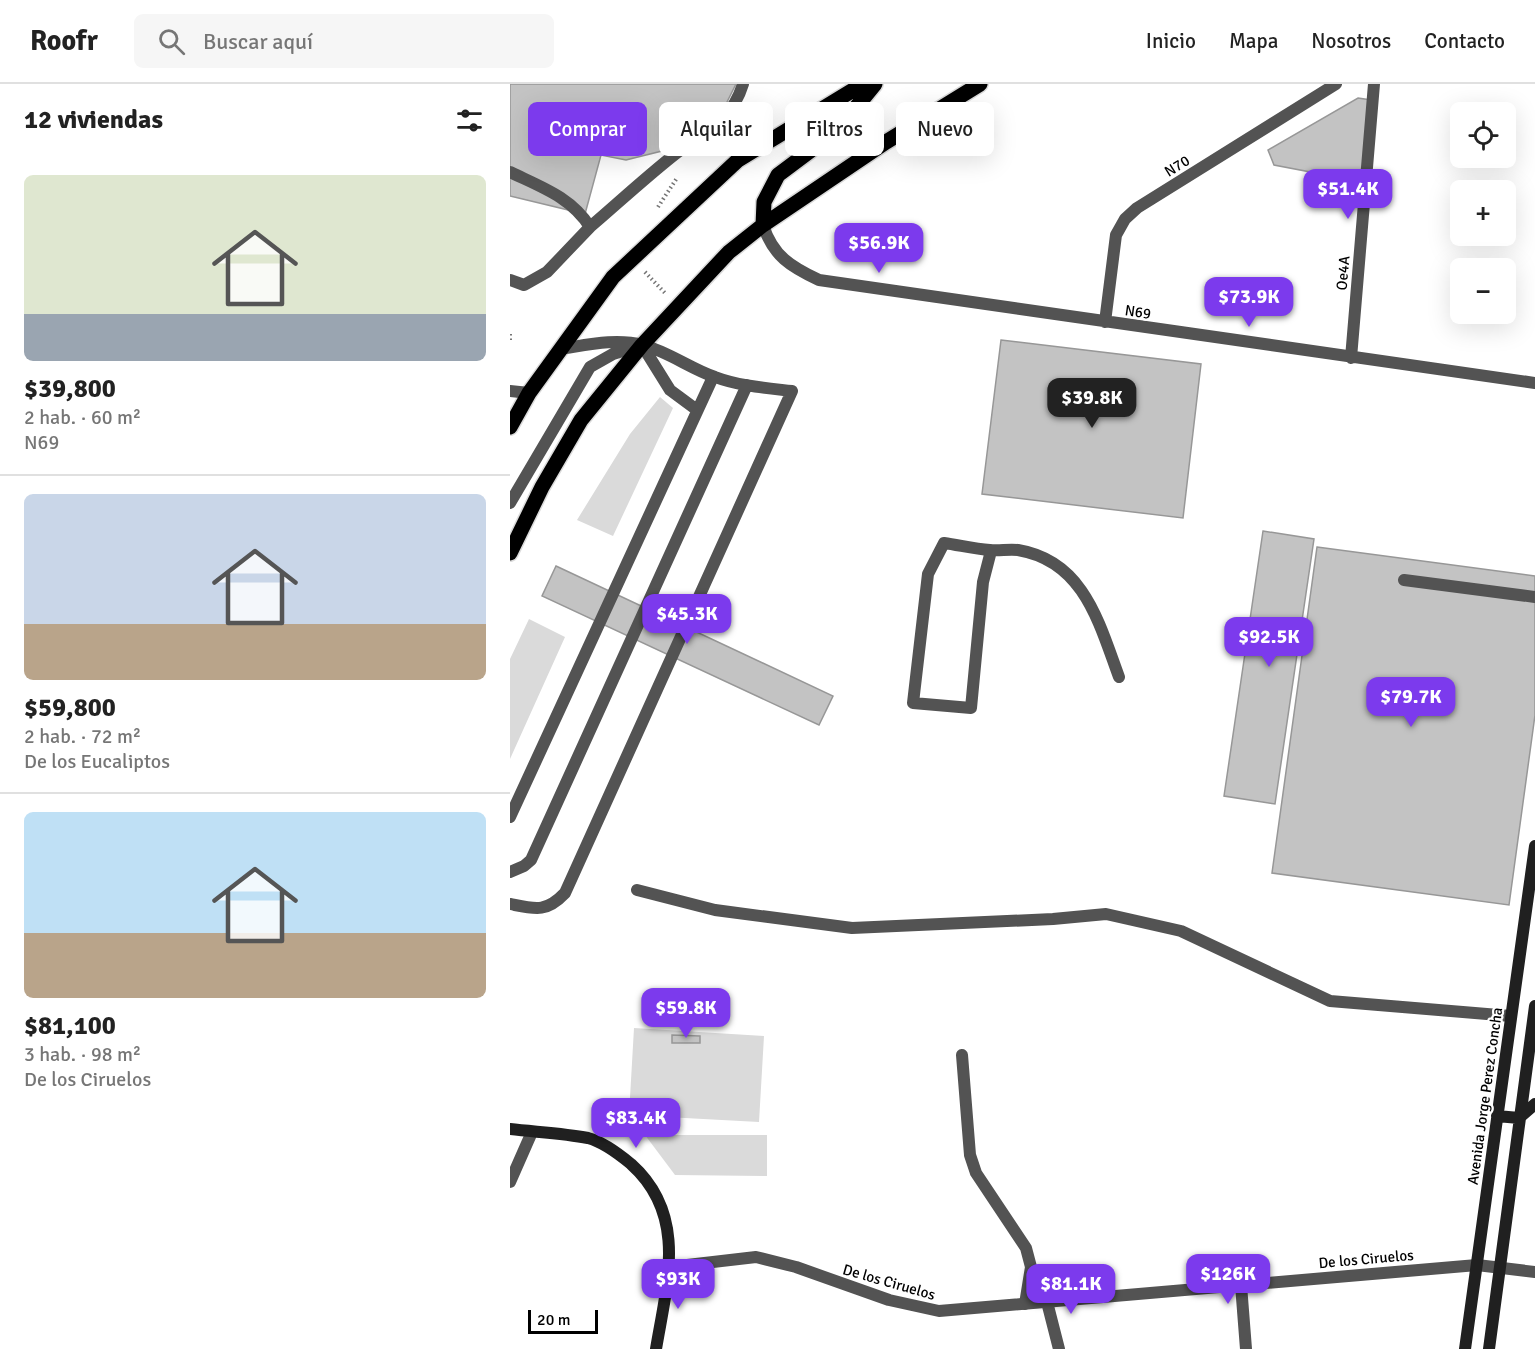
<!DOCTYPE html>
<html lang="es">
<meta charset="utf-8">
<style>
body{margin:0;font-family:Signika,sans-serif;background:#f6f6f6;color:#222;height:100vh;display:flex;flex-direction:column;font-size:22px;white-space:nowrap}
*{box-sizing:border-box;margin:0}
p{font-size:20px;color:#767676}
.icon{flex:none;width:33px;height:33px;fill:none;stroke:currentColor;stroke-width:2;stroke-linecap:round;stroke-linejoin:round}
.map{position:relative;flex:1;overflow:hidden}
.sheet{display:flex;flex-direction:column;background:#fff;width:510px}
.sheet>*{flex:none}
.guide{position:absolute;left:18px;top:18px;width:570px;height:54px;display:flex;gap:12px}
.controls{position:absolute;left:940px;top:18px;display:grid;gap:12px}
.controls a{display:grid;place-items:center;width:66px;height:66px;border-radius:9px;background:#fff;box-shadow:0 6px 24px #0002;font-size:30px}
.scale{position:absolute;left:18px;bottom:15px;width:70px;box-sizing:border-box;padding-left:6px;border:3px solid #000;border-top:0;font-size:16px;line-height:21px;white-space:nowrap;color:#000;-webkit-text-stroke:4px #fff;paint-order:stroke}
.price{position:absolute;translate:-50% -51px;padding:0 14px;border-radius:12px;background:#7c3aed;color:#fff;font-size:20px;line-height:39px;filter:drop-shadow(0 2px 3px #0008)}
.price::after{content:'';position:absolute;left:50%;top:36px;width:18px;height:14px;margin-left:-9px;background:inherit;clip-path:polygon(0 0,100% 0,50% 100%)}
.price.on{background:#222;color:#fff}
ul{padding:0;list-style:none}
li{display:grid;align-content:center;gap:12px;height:318px;padding:0 24px}
li+li{border-top:2px solid #e0e0e0}
li span{display:grid;place-items:center;height:186px;border-radius:9px;color:#555}
li>.icon{margin-inline-start:auto}
span .icon{width:108px;height:108px;fill:#fffc;stroke-width:1}
li b{font-size:26px}
h2{display:flex;justify-content:space-between;align-items:center;height:72px;padding:0 24px;font-size:26px}
.tag{padding:0 21px;border-radius:9px;background:#fff;box-shadow:0 6px 24px #0002;font-size:21px;line-height:54px}
.tag.on{background:#7c3aed;color:#fff}
header{display:flex;align-items:center;gap:36px;box-sizing:border-box;height:84px;padding:0 30px;background:#fff;border-bottom:2px solid #e0e0e0}
header strong{font-size:28px}
nav{display:flex;gap:33px;margin-inline-start:auto;font-size:21px}
.search{width:420px;height:54px;background:#f6f6f6;display:flex;align-items:center;gap:15px;box-sizing:border-box;padding:0 21px;border-radius:9px;color:#767676;font-size:22px}
main{display:flex;flex:1;min-height:0}
.map>svg:first-child{display:block}
.green{fill:#dadada}
.building{fill:#c3c3c3;stroke:#979797;stroke-width:1.5}
.lines{fill:none;stroke-linecap:round;stroke-linejoin:round}
.primary-casing{stroke:#dbdbdb;stroke-width:18}
.path{stroke:#757575;stroke-width:4;stroke-dasharray:1.5 3;stroke-linecap:butt}
.lane{stroke:#535353;stroke-width:12}
.street{stroke:#535353;stroke-width:12}
.secondary{stroke:#202020;stroke-width:12}
.primary{stroke:#000;stroke-width:15}
.labels{text-anchor:middle;dominant-baseline:central;stroke-width:4.5;stroke-linejoin:round;paint-order:stroke}
.street-label{font-size:15px;fill:#000;stroke:#fff}
</style>
<header>
<strong>Roofr</strong>
<div class="search"><svg class="icon" aria-label="search" viewBox="0 0 24 24"><circle cx="10" cy="10" r="6"/><path d="M15 15l6 6"/></svg>Buscar aquí</div>
<nav><a>Inicio</a><a>Mapa</a><a>Nosotros</a><a>Contacto</a></nav>
</header>
<main>
<section class="sheet">
<h2>12 viviendas<svg class="icon" aria-label="filters" viewBox="0 0 24 24"><path d="M4 7h16M4 17h16"/><circle cx="9" cy="7" r="2"/><circle cx="15" cy="17" r="2"/></svg></h2>
<ul>
<li><span style="background:linear-gradient(#dfe7d0 75%,#9aa5b1 0)"><svg class="icon" aria-label="home" viewBox="0 0 24 24"><path d="M3 11l9-7 9 7M6 9v11h12V9"/></svg></span><div><b>$39,800</b><p>2 hab. · 60 m²</p><p>N69</p></div></li>
<li><span style="background:linear-gradient(#c9d6e8 70%,#b9a48a 0)"><svg class="icon" aria-label="home" viewBox="0 0 24 24"><path d="M3 11l9-7 9 7M6 9v11h12V9"/></svg></span><div><b>$59,800</b><p>2 hab. · 72 m²</p><p>De los Eucaliptos</p></div></li>
<li><span style="background:linear-gradient(#bfe0f5 65%,#b9a48a 0)"><svg class="icon" aria-label="home" viewBox="0 0 24 24"><path d="M3 11l9-7 9 7M6 9v11h12V9"/></svg></span><div><b>$81,100</b><p>3 hab. · 98 m²</p><p>De los Ciruelos</p></div></li>
</ul>
</section>
<div class="map">
<svg width="1025" height="1265" viewBox="0 0 1025 1265">
<rect width="100%" height="100%" fill="#fff"/>
<path class="green" d="M150 313 163 324 103 452 67 436 120 350Z
M19 535 55 553 0 675V575Z
M124 944 254 952 249 1038 119 1031Z
M135 1051H257V1092L165 1091Z"/>
<path class="building" d="M0 0H226L217 18 152 67 116 76 91 71 75 130 0 112Z
M848 14 861 16 853 98 764 81 758 66Z
M491 256 691 280 673 434 472 410Z
M753 447 804 455 765 720 714 712Z
M807 463 1025 492V631L999 821 762 789Z
M46 482 323 612 309 641 32 512Z
M162 951 190 952V959H162Z"/>
<g class="lines">
<g class="primary-casing">
<path id="primary" d="M253 141 254 118 268 91 300 67 343 27 365 0
M0 343 19 309 103 193 228 76 353 0
M0 469 32 403 71 336 132 261 219 168 253 141 376 58 470 0"/>
</g>
<path class="path" d="M148 123 167 94
M135 188 155 209
M0 250V256"/>
<path class="lane" d="M0 88C31 103 61 113 80 143L37 188 14 201 0 196
M80 143C108 119 135 94 164 71 194 48 221 39 233 0
M132 261 160 306 187 326
M0 419 80 283 103 270 125 263
M481 467 473 498 461 624 403 619 418 490 434 459C449 461 464 465 480 466 489 467 498 465 508 466 574 477 589 539 609 593
M894 496 1025 513
M0 733 203 293
M0 788 14 782 21 776 237 301
M127 806 205 826 342 844 543 835 596 830 671 847 820 917 1001 932
M0 820C25 825 36 829 55 809L282 307C256 304 229 302 205 293 181 285 159 268 133 261 105 254 77 261 50 265
M452 971 460 1071 466 1089 516 1164 521 1183 515 1220"/>
<path class="street" d="M253 141C263 172 281 183 309 196L1025 299
M595 238 606 151 615 135 627 124 826 0
M841 274 864 0
M0 307 19 309
M0 1098 22 1048
M160 1183 246 1173 286 1183 379 1216 429 1227 967 1181 1025 1188
M731 1201 736 1265
M537 1218 549 1265"/>
<path class="secondary" d="M987 1032 1009 1034 1025 1020
M0 1045C25 1048 53 1049 78 1054 93 1058 109 1070 121 1080 178 1131 157 1199 146 1265
M955 1265 1025 762
M979 1265 1025 922"/>
<use href="#primary" class="primary"/>
</g>
<g class="labels">
<g class="street-label">
<text transform="translate(667 82) rotate(-32)">N70</text>
<text transform="translate(833 189) rotate(-85)">Oe4A</text>
<text transform="translate(628 228) rotate(8)">N69</text>
<text transform="translate(975 1012) rotate(-82)">Avenida Jorge Perez Concha</text>
<text transform="translate(856 1175) rotate(-5)">De los Ciruelos</text>
<text transform="translate(379 1198) rotate(16)">De los Ciruelos</text>
</g>
</g>
</svg>
<div class="controls">
<a><svg class="icon" aria-label="locate" viewBox="0 0 24 24"><circle cx="12" cy="12" r="6"/><path d="M12 2v4M12 18v4M2 12h4M18 12h4"/></svg></a>
<a>+</a>
<a>−</a>
</div>
<div class="scale">20 m</div>
<b class="price" style="left:838px;top:136px">$51.4K</b>
<b class="price" style="left:369px;top:190px">$56.9K</b>
<b class="price" style="left:739px;top:244px">$73.9K</b>
<b class="price on" style="left:582px;top:345px">$39.8K</b>
<b class="price" style="left:177px;top:561px">$45.3K</b>
<b class="price" style="left:759px;top:584px">$92.5K</b>
<b class="price" style="left:901px;top:644px">$79.7K</b>
<b class="price" style="left:176px;top:955px">$59.8K</b>
<b class="price" style="left:126px;top:1065px">$83.4K</b>
<b class="price" style="left:718px;top:1221px">$126K</b>
<b class="price" style="left:168px;top:1226px">$93K</b>
<b class="price" style="left:561px;top:1231px">$81.1K</b>
<div class="guide">
<a class="tag on">Comprar</a>
<a class="tag">Alquilar</a>
<a class="tag">Filtros</a>
<a class="tag">Nuevo</a>
</div>
</div>
</main>
